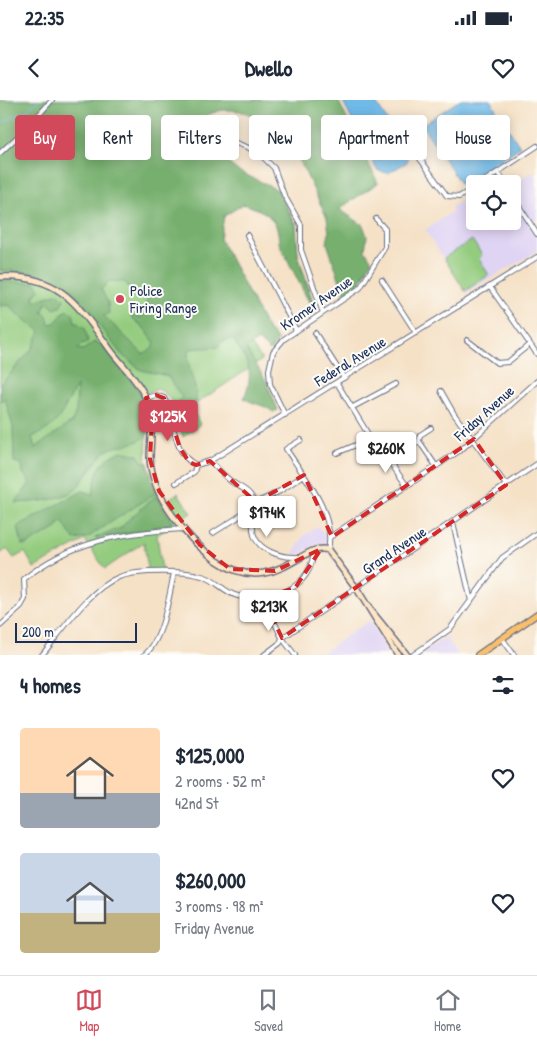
<!DOCTYPE html>
<meta charset="utf-8">
<style>
body{margin:0;font-family:"Patrick Hand",sans-serif;background:#f2f2f3;color:#1f2937;height:100vh;display:flex;flex-direction:column;font-size:19px;white-space:nowrap}
*{box-sizing:border-box;margin:0}
p{font-size:16px;color:#747a83}
.icon{flex:none;width:28px;height:28px;fill:none;stroke:currentColor;stroke-width:2;stroke-linecap:round;stroke-linejoin:round}
.map{position:relative;height:555px;overflow:hidden}
.panel{display:flex;flex-direction:column;background:#fff;flex:1}
.panel>*{flex:none}
.banner{position:absolute;left:15px;top:15px;width:508px;height:45px;display:flex;gap:10px}
.controls{position:absolute;left:466px;top:75px;display:grid;gap:10px}
.controls a{display:grid;place-items:center;width:55px;height:55px;border-radius:5px;background:#fff;box-shadow:0 2px 12px #0003;font-size:25px}
.scale{position:absolute;left:15px;bottom:12px;width:122px;box-sizing:border-box;padding-left:5px;border:2px solid #1b2f5e;border-top:0;font-size:14px;line-height:18px;white-space:nowrap;color:#1b2f5e;-webkit-text-stroke:4px #fdfcf7;paint-order:stroke}
.price{position:absolute;translate:-50% -42px;padding:0 11px;border-radius:5px;background:#fff;color:#222;font-size:16px;line-height:32px;filter:drop-shadow(0 1px 2px #0008)}
.price::after{content:'';position:absolute;left:50%;top:30px;width:15px;height:11px;margin-left:-8px;background:inherit;clip-path:polygon(0 0,100% 0,50% 100%)}
.price.on{background:#d1495b;color:#fff}
ul{padding:0;list-style:none}
li{display:flex;align-items:center;gap:15px;height:125px;padding:0 20px}
li span{display:grid;place-items:center;flex:none;width:140px;height:100px;border-radius:5px;color:#555}
li>.icon{margin-inline-start:auto}
span .icon{width:60px;height:60px;fill:#fffc;stroke-width:1}
li b{font-size:21px}
h2{display:flex;justify-content:space-between;align-items:center;height:60px;padding:0 20px;font-size:21px}
.chip{padding:0 18px;border-radius:5px;background:#fff;box-shadow:0 2px 12px #0003;font-size:18px;line-height:45px}
.chip.on{background:#d1495b;color:#fff}
.status{display:flex;justify-content:space-between;align-items:center;height:35px;padding:0 25px;background:#fff;direction:ltr}
.status svg{height:14px;fill:currentColor}
header{display:flex;justify-content:space-between;align-items:center;height:65px;padding:0 20px;background:#fff;font-size:22px;font-weight:700}
.tab-bar{display:flex;justify-content:space-around;align-items:center;height:70px;border-top:1px solid #e0e1e3;background:#fff;font-size:14px;color:#747a83}
.tab-bar a{display:grid;justify-items:center;gap:2px}
.tab-bar .on{color:#d1495b}
.map>svg:first-child{display:block}
.built{fill:#e0d4f4}
.green{fill:#94cc7f;stroke:#587e6e}
.forest{fill:#77b06e;stroke:#497066;fill-rule:evenodd}
.water{fill:#6fbae8;stroke:#4574a3}
.lines{fill:none;stroke-linecap:round;stroke-linejoin:round}
.stream{stroke:#6fbae8;stroke-width:1}
.street-casing{stroke:#676d82;stroke-width:6}
.secondary-casing{stroke:#676d82;stroke-width:8}
.primary-casing{stroke:#676d82;stroke-width:8}
.street{stroke:#fff;stroke-width:4}
.secondary{stroke:#fde5c5;stroke-width:5}
.primary{stroke:#f9bf6d;stroke-width:5.5}
.marked{fill:none;stroke:#d62828;stroke-width:4;stroke-dasharray:10 6;stroke-linejoin:round}
.poi-dot{fill:#d1495b;stroke:#fdfcf7;stroke-width:2}
.labels{text-anchor:middle;dominant-baseline:central;stroke-width:4;stroke-linejoin:round;paint-order:stroke}
.poi-label{font-size:15px;fill:#1b2f5e;stroke:#fdfcf7;text-anchor:start}
.street-label{font-size:15px;fill:#1b2f5e;stroke:#fdfcf7}
</style>
<div class="status"><b>22:35</b><svg viewBox="0 0 49 12"><path d="M0 12V9h3v3zM5 12V6h3v6zM10 12V3h3v9zM15 12V0h3v12zM26 1h20v11H26zM47 4h2v5h-2z"/></svg></div>
<header><svg class="icon" aria-label="back" viewBox="0 0 24 24"><path d="M15 5l-7 7 7 7"/></svg>Dwello<svg class="icon" aria-label="heart" viewBox="0 0 24 24"><path d="M12 20l-8-8c-3-5 5-10 8-4 3-6 11-1 8 4z"/></svg></header>
<div class="map">
<svg width="537" height="555" viewBox="0 0 537 555">
<rect width="100%" height="100%" fill="#fdfcf7"/>
<filter id="ink" filterUnits="userSpaceOnUse"><feTurbulence type="fractalNoise" baseFrequency=".02" numOctaves="2"/><feDisplacementMap in="SourceGraphic" scale="10" xChannelSelector="R" yChannelSelector="G"/><feConvolveMatrix kernelMatrix="1 2 1 2 8 2 1 2 1" color-interpolation-filters="sRGB"/></filter>
<filter id="wash" filterUnits="userSpaceOnUse"><feTurbulence type="fractalNoise" baseFrequency=".0096" numOctaves="4" result="noise"/><feDisplacementMap in="SourceGraphic" scale="20" xChannelSelector="R" yChannelSelector="G"/><feGaussianBlur stdDeviation="1.12" result="paint"/><feColorMatrix in="noise" values="0 0 0 0 0 0 0 0 0 0 0 0 0 0 0 0 0 1.4 0 .05"/><feComposite in="paint" operator="in"/></filter>
<g filter="url(#wash)">
<rect width="100%" height="100%" fill="#f5e1c6"/>
<path class="built" d="M532 72 537 80V119L529 125 537 137V151L466 193 425 130 453 111 451 107 475 92V121H512L513 84Z
M318 426 327 438 325 443 315 445 299 455 293 454 303 437Z
M370 520 388 555H319Z
M446 537 458 555H419Z"/>
<path class="green" d="M0 0H265L287 32 330 112 368 169 358 186 346 195 330 131 331 117 284 32 246 12 228 7 202 17 190 40 211 45 215 54 241 75 280 95 296 123 298 155 316 211 313 214 311 201C300 178 277 104 248 104 240 104 231 112 224 116L219 139 242 231 262 260 191 307 200 324 183 337C178 320 176 297 158 289L147 293 139 300 147 329 146 368 162 403 178 393 191 413 157 435 162 471H148L144 442 105 469 85 440 34 468 25 452 14 458 7 449 0 454Z
M472 140 482 155 479 159 489 175 465 191 444 158Z"/>
<path class="forest" d="M0 0H338L378 83 339 109 363 125 367 136 365 150 372 161 357 185 345 196 327 143 329 133 327 118 285 30C259 18 231 0 204 17 198 21 194 34 190 41L212 44 215 53 238 71 278 90 296 126 298 155 315 214 279 143C278 115 267 113 244 104L224 116 220 139 267 228 278 240 270 251 258 240 246 249 265 279 278 310 273 312C264 304 254 305 244 298 255 270 248 263 233 239L222 241 218 247 190 249 188 252C188 267 191 273 195 287 198 300 194 313 193 326L185 331 179 326 175 304 182 298 168 276 141 270 122 255 71 189 34 173 0 170ZM110 181 125 182 130 189 148 197 141 218 132 215 131 217 143 227 155 243 152 249 143 254 104 216 109 213 108 203 101 189Z
M0 181 36 183 40 189 34 196 35 201 58 193 64 199 60 207 54 209 47 202 42 212 47 215 49 224 55 223 66 210 73 213 75 222 85 228 88 242 82 244 78 249 83 250 94 242 103 245C117 269 151 293 150 323 149 348 122 341 106 351 99 356 92 368 87 375 83 379 79 386 75 390 59 401 34 402 15 403L30 383 23 373 22 364 14 362 13 327 5 299 0 301V285L32 249 40 231 17 214 9 205 0 206ZM77 286 76 311 72 322 35 348 32 337C62 325 61 311 77 286Z
M122 351 138 355 143 362 148 363 156 393 87 438 74 440 62 421 57 428 27 445H22L18 426 83 391 93 395C96 372 98 361 122 351Z
M157 395 172 423 138 432 95 438 121 428 129 419Z"/>
<path class="water" d="M342 0H374L408 52 407 62 388 73 377 70Z
M460 0H490L520 47 461 85 422 25Z"/>
<g class="lines">
<path class="stream" d="M0 24 27 10 39 0"/>
</g>
</g>
<g filter="url(#ink)">
<g class="lines">
<g class="street-casing">
<path id="street" d="M221 45 231 41 249 48 259 53 274 68 284 95 301 125V150L323 213
M410 45 447 96 459 97 475 87
M0 53 29 26 52 0
M498 72 506 84
M480 84 537 46
M512 95 537 134
M247 135 296 230
M382 180 416 233
M490 187 537 254
M315 233 344 278
M467 240 497 263 508 262 530 244
M337 283 368 334 358 344 337 353
M441 291 454 314 506 385
M146 298 156 295 164 298C175 319 172 354 196 365
M353 307 396 284
M285 315 270 284 269 270 273 252 284 239 360 188 385 147V129L376 119
M301 340 286 349C305 378 336 413 328 450
M419 341 436 366
M416 343 419 341 420 335 431 328
M406 351 396 358 392 365 407 386
M210 361C217 368 224 376 232 382 239 387 247 389 251 396 258 406 252 419 253 430 255 451 282 458 299 457
M196 365 210 361 537 157
M176 383 194 372 196 365
M453 423 471 501
M213 433 237 418 250 406 280 391 304 375
M330 437 462 349 537 281
M263 498 282 538 295 555
M0 526 20 508 25 499 24 479C70 441 126 432 184 429
M502 538 514 555
M42 555C62 531 90 488 119 477 138 470 185 470 205 477 217 481 225 493 238 496 273 503 311 489 314 450
M144 555C163 541 169 496 174 473
M264 555 280 543 282 538 537 364
M413 555 450 529 502 458 537 433"/>
</g>
<g class="secondary-casing">
<path id="secondary" d="M0 177C62 174 79 207 112 252 123 266 138 281 146 298 155 316 150 338 150 357 151 396 186 438 216 460 273 500 304 440 328 450L357 489 398 555
M369 508 407 555"/>
</g>
<g class="primary-casing">
<path id="primary" d="M478 555 537 514"/>
</g>
<use href="#street" class="street"/>
<use href="#secondary" class="secondary"/>
<use href="#primary" class="primary"/>
</g>
</g>
<path class="marked" d="M156 295 164 298 180 348 189 362 196 365 210 361 256 402 304 375 332 437 474 339 506 385 282 538 263 498 295 488 321 449 275 471 230 469 200 445 159 391 150 359 152 320 146 298Z"/>
<circle class="poi-dot" cx="120" cy="199" r="5"/>
<g class="labels">
<g class="poi-label">
<text x="130" y="190">Police<tspan x="130" dy="17">Firing Range</tspan></text>
</g>
<g class="street-label">
<text transform="translate(316 203) rotate(-35)">Kromer Avenue</text>
<text transform="translate(350 261) rotate(-32)">Federal Avenue</text>
<text transform="translate(484 313) rotate(-42)">Friday Avenue</text>
<text transform="translate(394 450) rotate(-34)">Grand Avenue</text>
</g>
</g>
</svg>
<div class="controls">
<a><svg class="icon" aria-label="locate" viewBox="0 0 24 24"><circle cx="12" cy="12" r="6"/><path d="M12 2v4M12 18v4M2 12h4M18 12h4"/></svg></a>
</div>
<div class="scale">200 m</div>
<b class="price on" style="left:168px;top:342px">$125K</b>
<b class="price" style="left:386px;top:374px">$260K</b>
<b class="price" style="left:267px;top:438px">$174K</b>
<b class="price" style="left:269px;top:532px">$213K</b>
<div class="banner">
<a class="chip on">Buy</a>
<a class="chip">Rent</a>
<a class="chip">Filters</a>
<a class="chip">New</a>
<a class="chip">Apartment</a>
<a class="chip">House</a>
</div>
</div>
<section class="panel">
<h2>4 homes<svg class="icon" aria-label="filters" viewBox="0 0 24 24"><path d="M4 7h16M4 17h16"/><circle cx="9" cy="7" r="2"/><circle cx="15" cy="17" r="2"/></svg></h2>
<ul>
<li><span style="background:linear-gradient(#ffd9b3 65%,#9aa5b1 0)"><svg class="icon" aria-label="home" viewBox="0 0 24 24"><path d="M3 11l9-7 9 7M6 9v11h12V9"/></svg></span><div><b>$125,000</b><p>2 rooms · 52 m²</p><p>42nd St</p></div><svg class="icon" aria-label="heart" viewBox="0 0 24 24"><path d="M12 20l-8-8c-3-5 5-10 8-4 3-6 11-1 8 4z"/></svg></li>
<li><span style="background:linear-gradient(#c9d6e8 60%,#c2b280 0)"><svg class="icon" aria-label="home" viewBox="0 0 24 24"><path d="M3 11l9-7 9 7M6 9v11h12V9"/></svg></span><div><b>$260,000</b><p>3 rooms · 98 m²</p><p>Friday Avenue</p></div><svg class="icon" aria-label="heart" viewBox="0 0 24 24"><path d="M12 20l-8-8c-3-5 5-10 8-4 3-6 11-1 8 4z"/></svg></li>
</ul>
</section>
<nav class="tab-bar">
<a class="on"><svg class="icon" aria-label="map" viewBox="0 0 24 24"><path d="M3 6l6-2 6 2 6-2v14l-6 2-6-2-6 2zM9 4v14M15 6v14"/></svg>Map</a>
<a><svg class="icon" aria-label="saved" viewBox="0 0 24 24"><path d="M7 4h10v16l-5-4-5 4z"/></svg>Saved</a>
<a><svg class="icon" aria-label="home" viewBox="0 0 24 24"><path d="M3 11l9-7 9 7M6 9v11h12V9"/></svg>Home</a>
</nav>
